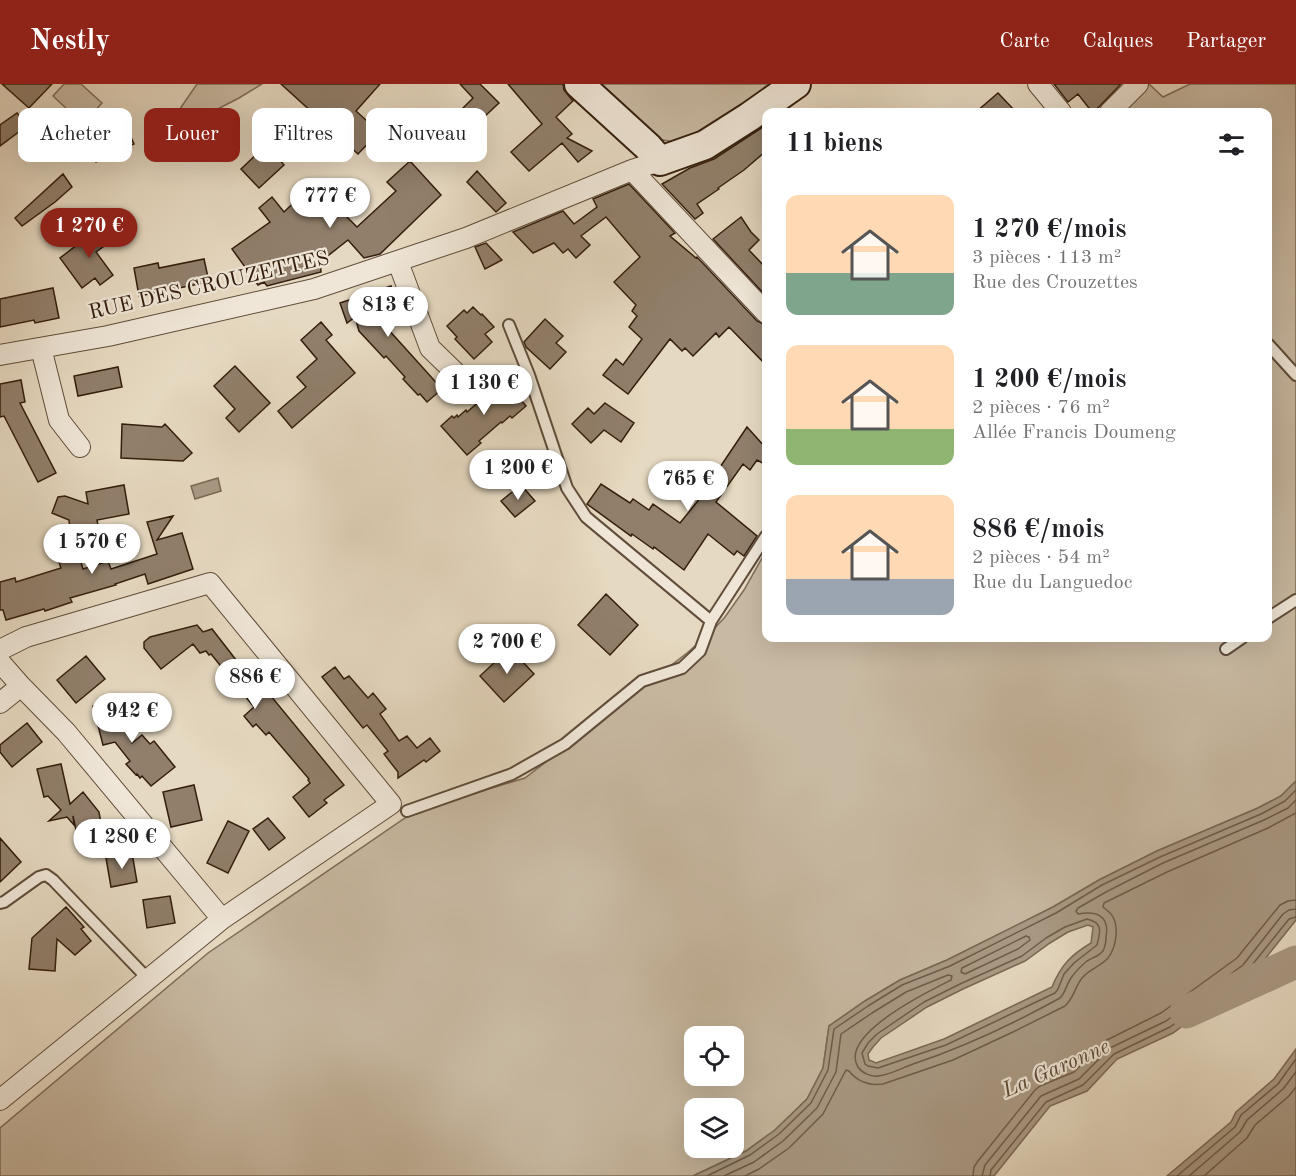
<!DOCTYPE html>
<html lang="fr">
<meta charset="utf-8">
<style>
body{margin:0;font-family:"Old Standard TT",serif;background:#f2f2f2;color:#202124;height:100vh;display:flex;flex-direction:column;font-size:22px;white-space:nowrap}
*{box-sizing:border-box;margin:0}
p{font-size:20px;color:#757577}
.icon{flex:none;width:33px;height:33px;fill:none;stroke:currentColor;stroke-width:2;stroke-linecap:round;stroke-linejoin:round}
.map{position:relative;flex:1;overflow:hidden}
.panel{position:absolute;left:762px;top:24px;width:510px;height:534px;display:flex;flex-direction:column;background:#fff;border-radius:12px;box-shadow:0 6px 24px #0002}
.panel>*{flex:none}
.hud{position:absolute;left:18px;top:24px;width:570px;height:54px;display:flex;gap:12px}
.controls{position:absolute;left:684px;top:942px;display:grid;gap:12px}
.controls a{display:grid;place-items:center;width:60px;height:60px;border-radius:12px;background:#fff;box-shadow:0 6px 24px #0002;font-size:30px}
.price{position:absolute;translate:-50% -51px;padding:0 14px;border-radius:21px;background:#fff;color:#222;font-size:20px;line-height:39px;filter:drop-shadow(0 2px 3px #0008)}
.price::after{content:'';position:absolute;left:50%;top:36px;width:18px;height:14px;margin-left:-9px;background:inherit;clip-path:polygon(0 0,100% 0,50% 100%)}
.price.active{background:#8f2418;color:#fff}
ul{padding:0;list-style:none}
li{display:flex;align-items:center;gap:18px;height:150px;padding:0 24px}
li span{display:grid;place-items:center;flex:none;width:168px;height:120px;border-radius:12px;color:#555}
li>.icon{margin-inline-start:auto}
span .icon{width:72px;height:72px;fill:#fffc;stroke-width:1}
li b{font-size:26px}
h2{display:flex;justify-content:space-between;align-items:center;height:72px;padding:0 24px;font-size:26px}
.chip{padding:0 21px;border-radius:12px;background:#fff;box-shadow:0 6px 24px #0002;font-size:21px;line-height:54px}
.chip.active{background:#8f2418;color:#fff}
header{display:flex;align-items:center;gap:36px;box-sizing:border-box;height:84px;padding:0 30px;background:#8f2418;color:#fff}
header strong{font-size:28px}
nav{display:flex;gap:33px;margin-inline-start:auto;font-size:21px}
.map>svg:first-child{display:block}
.green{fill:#c8b9a2;stroke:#7e6c58;stroke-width:1.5;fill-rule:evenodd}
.water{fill:#a99984;stroke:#7a6854;stroke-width:1.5;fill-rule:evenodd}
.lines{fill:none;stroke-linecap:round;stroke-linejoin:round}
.shore{stroke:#6e5c48;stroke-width:1.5}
.river{stroke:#a99984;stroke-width:33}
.building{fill:#917f6b;stroke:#341e0d;stroke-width:1.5}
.lane-casing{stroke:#604d3a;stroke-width:14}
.street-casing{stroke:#604d3a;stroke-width:22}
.secondary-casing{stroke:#341e0d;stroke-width:32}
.lane{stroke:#efe6d7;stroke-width:10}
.street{stroke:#efe6d7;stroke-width:20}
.secondary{stroke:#efe6d7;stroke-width:28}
.labels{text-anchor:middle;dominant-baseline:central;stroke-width:4.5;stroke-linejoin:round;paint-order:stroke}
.street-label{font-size:21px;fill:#341e0d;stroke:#efe6d7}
.water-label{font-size:22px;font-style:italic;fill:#5d4937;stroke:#efe6d7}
</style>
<header>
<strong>Nestly</strong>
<nav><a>Carte</a><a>Calques</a><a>Partager</a></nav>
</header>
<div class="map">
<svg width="1296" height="1092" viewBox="0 0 1296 1092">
<rect width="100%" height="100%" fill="#e6d9c1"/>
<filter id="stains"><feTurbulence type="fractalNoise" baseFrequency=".00333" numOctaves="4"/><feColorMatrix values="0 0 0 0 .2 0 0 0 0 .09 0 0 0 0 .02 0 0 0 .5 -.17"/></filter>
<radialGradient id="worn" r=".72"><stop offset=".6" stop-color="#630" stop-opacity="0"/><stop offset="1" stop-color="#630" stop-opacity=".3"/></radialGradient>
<path class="green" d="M64 0H81L102 19 83 40 53 12Z
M197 0H262L239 14 146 62 173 35Z
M593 0H771L735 33 684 60 653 54Z
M1149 0 1163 13 1190 0H1296V697L1281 712 1258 724 1157 767 1099 796 1053 823 947 876 900 896 865 917 829 942 823 984 807 1015 775 1046 746 1067 693 1092H0V1044L208 869 405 734 439 720 525 694 687 569 713 546 725 533 744 506 766 467V554H1268V28H1117ZM694 952H734V992H694ZM694 1024H734V1064H694Z"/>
<path class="water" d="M218 394 221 407 195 415 191 402Z
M1296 697V836L1253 890 1173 949 1117 975 1087 1007 1050 1022 994 1092H693L746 1067 775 1046 807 1015 823 984 829 942 865 917 900 896 947 876 1053 823 1099 796 1157 767 1258 724 1281 712ZM1088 841 1093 843 1091 859C1071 871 1061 881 1052 903L944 955 876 979 869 976 868 970 873 963 881 954 927 923 963 905 1025 877 1050 859 1068 848Z
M1296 965V1092H1167L1231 1038 1236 1028 1274 995Z"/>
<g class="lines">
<path class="shore" d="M1087 835C1104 839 1100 848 1097 861L1074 879 1064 890 1058 905 1055 909 946 961 878 984 868 982 865 980 862 969 868 959 877 950 924 918 960 900 1022 872 1046 854 1065 843Z
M1026 852 1029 853 1030 856 1018 865 965 890 961 888 962 884Z
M707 1092 750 1071 779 1050 811 1019 828 986 834 945 868 922 902 901 950 882 1056 829 1102 801 1160 773 1261 730 1285 717 1296 706
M724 1092 754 1078 783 1057 817 1024 836 988 841 950 872 929 906 908 948 891 952 892 951 896C929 907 838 951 858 983 862 989 871 993 878 992 890 991 902 984 913 980 964 963 1013 940 1060 914 1066 908 1066 901 1071 894 1075 888 1081 882 1087 877 1092 874 1099 872 1103 867 1105 863 1106 858 1106 853 1110 831 1096 827 1078 830L1076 827 1078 824 1106 808 1163 779 1264 736 1288 724 1296 716
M745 1092 759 1085 789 1064 823 1030 846 986 849 987C858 998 869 1002 883 1000L953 976 1013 948 1065 922C1074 914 1075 903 1082 894 1090 885 1101 882 1108 874 1116 864 1119 844 1113 833 1111 829 1107 826 1103 823L1104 819 1167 788 1268 744 1296 729
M973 1092 974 1083 978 1077 1035 1006 1040 1002 1074 988 1105 957 1161 929 1237 874 1280 821 1288 817 1296 816
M982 1092 985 1081 1041 1012 1079 995 1110 964 1166 937 1243 881 1283 830 1289 826 1296 825
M990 1092 991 1086 1046 1018 1083 1001 1114 970 1170 943 1248 886 1289 835 1296 833
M1177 1092 1235 1043 1241 1031 1278 1000 1296 975
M1189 1092 1240 1048 1247 1036 1283 1005 1296 988
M1204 1092 1247 1054 1255 1041 1289 1012 1296 1003"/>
<path class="river" d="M1186 928 1296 878"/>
</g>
<path class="building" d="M2 0H52L29 24Z
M281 0H380L356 27 379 48 358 70Z
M460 0H480L499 19 454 61 441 46 473 14Z
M508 0H563L564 6 573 17 556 33 572 50 567 54 592 67 578 78 562 59 529 87 511 68 542 40Z
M1054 0H1121L1094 28H1092L1078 10 1068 18Z
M998 9 1016 28H976Z
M17 29 28 41 0 62V41Z
M125 40 134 60 96 78 86 58Z
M766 41V67L744 86 718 104 719 105 697 120 703 129 695 135 662 100 690 84 714 75Z
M262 65 267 71 272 67 284 81 259 104 241 85Z
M410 77 441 111 380 170 364 174 348 156 320 178 321 188 267 202 264 198 258 201 232 165 270 138 259 124 272 113 284 128 316 97 331 113 329 115 357 143 396 107 387 98Z
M477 87 506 119 496 128 467 98Z
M63 90 72 103 55 118 22 142 15 134Z
M629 100 675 149 670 152 696 174 697 173 757 237 766 241V281L729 243 719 253 716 249 693 272 685 264 682 267 670 255 628 310 603 291 616 275 623 281 642 255 629 243 637 232 632 227 636 221 614 198 640 173 606 133 581 152 590 161 576 174 568 165 563 169 554 159 533 169 513 148 563 127 574 140 597 123 593 115Z
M741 133 751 148 759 156 749 166 766 184V212L713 155Z
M103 141 114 155 96 168 113 191 100 201 95 194 82 204 60 174Z
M486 159 502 176 485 185 475 163Z
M204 175 209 198 139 212 134 184 158 179 159 184Z
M391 202 400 227 378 234 442 305 427 318 420 310 418 311 403 295 405 293 386 272 384 274 359 247 355 233 347 239 340 219Z
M53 204 59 234 35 239 34 236 0 243V215Z
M473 223 481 231 482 230 494 243 485 250 492 258 474 275 455 255 457 253 447 242 464 226 467 229Z
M545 235 563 252 556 259 566 268 550 285 526 263 524 258Z
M321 238 332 251 326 256 355 289 292 344 278 327 306 303 297 293 317 275 301 256Z
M235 282 270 319 239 348 226 334 235 325 214 302Z
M118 283 122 303 78 312 74 292Z
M500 292 526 322 512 334 510 332 502 339 501 338 479 357 481 359 467 371 441 342 452 332 454 334 457 331 458 333 466 326 467 328 489 309 487 307 490 304 489 302Z
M21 296 25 318 20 319 56 389 38 398 4 332 0 333V300Z
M605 319 634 339 621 358 604 346 591 359 572 340 588 324 594 330Z
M122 340 162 343 165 340 192 369 183 377 121 374Z
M747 343 766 364V381L757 376 750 386 743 380 716 418 757 452 744 472 737 467 734 471 708 450 684 486 654 463 653 465 632 450 631 452 587 420 601 400 630 419 633 415 649 426 653 420 680 439 705 408 704 407Z
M124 401 129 430 97 436 98 441 70 445 69 436 52 429 58 413 65 412 88 420 86 408Z
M521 401 535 417 515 433 501 417Z
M173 432 157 456 182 449 193 485 148 500 145 490 115 500 116 501 70 514 72 518 45 527 44 525 6 536 3 526H0V498L15 494 16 498 61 484 54 463 75 457 83 485 108 477 111 485 157 470 147 438Z
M606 510 638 541 610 571 578 541Z
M197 541 203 548 212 545 240 581 243 578 344 701 324 716 327 719 309 733 293 713 310 699 308 696 309 695 269 648 266 651 256 640 253 643 244 632 254 623 211 570 209 571 206 567 200 569 193 560 161 585 144 564V558L150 553Z
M510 564 534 590 504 618 480 592Z
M86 572 105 595 76 619 57 596Z
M335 583 344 595 349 592 368 614 373 609 386 625 380 630 399 657 407 652 417 664 430 654 440 667 426 678 424 676 398 694V688L384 670 388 667 367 641 363 644 322 593Z
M119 616 132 659 142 651 150 660 154 657 175 683 151 702 142 692 140 694 137 690 136 691 126 680 130 677 115 658 103 661 93 622Z
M27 639 42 658 12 683 0 668V661Z
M61 680 70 720 83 708 99 728 103 750 78 755 73 732 74 741 67 733 49 737 61 726 48 712 44 713 37 685Z
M194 701 202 736 171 743 163 708Z
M268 734 285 754 269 766 253 745Z
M228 737 249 747 228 789 207 779Z
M0 754 21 778 0 798Z
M132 769 137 798 111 803 106 774Z
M170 812 175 839 147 844 143 816Z
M66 823 84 843 81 845 91 857 75 871 57 855 55 887 29 885 32 854Z"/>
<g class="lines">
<g class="lane-casing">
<path id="lane" d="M509 241 529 291 567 404 586 433 711 537
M1268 260 1296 291
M1268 534 1296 516
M1226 565 1242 554
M407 727 512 690 565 660 642 597 682 584 700 567 711 537 766 452
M0 819 4 818 39 793 46 791 53 796 148 895"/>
</g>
<g class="street-casing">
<path id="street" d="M1038 0 1061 28
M1110 28 1138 0
M632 86 766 229
M398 178 430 264 468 301
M41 264 59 336 80 363
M0 271 108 252 314 205 466 154 632 86 660 77
M0 566 26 553 210 499 391 720 222 835 0 1016
M0 578 21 602 66 648 222 835
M0 619 21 602"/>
</g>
<g class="secondary-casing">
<path id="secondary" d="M579 0 648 63 660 77 705 61 749 33 796 0"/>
</g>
<use href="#lane" class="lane"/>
<use href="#street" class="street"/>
<use href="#secondary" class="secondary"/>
</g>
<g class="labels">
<g class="street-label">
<text transform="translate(209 202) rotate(-13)">RUE DES CROUZETTES</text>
</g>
<g class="water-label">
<text transform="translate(1056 985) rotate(-24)">La Garonne</text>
</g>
</g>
<rect width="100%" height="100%" filter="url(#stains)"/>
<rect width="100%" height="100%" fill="url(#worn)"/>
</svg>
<div class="controls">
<a><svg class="icon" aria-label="locate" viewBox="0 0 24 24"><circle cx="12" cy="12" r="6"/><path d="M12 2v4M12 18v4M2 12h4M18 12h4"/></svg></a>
<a><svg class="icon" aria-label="layers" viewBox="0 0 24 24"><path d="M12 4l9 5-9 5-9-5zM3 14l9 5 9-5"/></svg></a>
</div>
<b class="price" style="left:330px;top:145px">777 €</b>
<b class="price active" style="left:89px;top:175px">1 270 €</b>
<b class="price" style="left:388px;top:254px">813 €</b>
<b class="price" style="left:484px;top:332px">1 130 €</b>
<b class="price" style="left:518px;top:417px">1 200 €</b>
<b class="price" style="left:688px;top:428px">765 €</b>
<b class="price" style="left:92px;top:491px">1 570 €</b>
<b class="price" style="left:507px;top:591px">2 700 €</b>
<b class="price" style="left:255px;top:626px">886 €</b>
<b class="price" style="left:132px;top:660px">942 €</b>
<b class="price" style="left:122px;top:786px">1 280 €</b>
<div class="hud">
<a class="chip">Acheter</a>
<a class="chip active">Louer</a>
<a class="chip">Filtres</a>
<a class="chip">Nouveau</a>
</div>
<section class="panel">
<h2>11 biens<svg class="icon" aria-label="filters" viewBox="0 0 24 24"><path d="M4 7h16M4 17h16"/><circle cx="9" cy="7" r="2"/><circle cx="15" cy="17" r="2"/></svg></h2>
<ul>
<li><span style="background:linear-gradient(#ffd9b3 65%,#7fa58c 0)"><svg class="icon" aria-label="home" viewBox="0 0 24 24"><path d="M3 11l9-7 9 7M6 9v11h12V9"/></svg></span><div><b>1 270 €/mois</b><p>3 pièces · 113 m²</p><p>Rue des Crouzettes</p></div></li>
<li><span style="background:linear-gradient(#ffd9b3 70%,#8fb573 0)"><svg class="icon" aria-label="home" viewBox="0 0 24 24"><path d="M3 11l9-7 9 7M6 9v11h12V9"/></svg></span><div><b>1 200 €/mois</b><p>2 pièces · 76 m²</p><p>Allée Francis Doumeng</p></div></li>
<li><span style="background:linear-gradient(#ffd9b3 70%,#9aa5b1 0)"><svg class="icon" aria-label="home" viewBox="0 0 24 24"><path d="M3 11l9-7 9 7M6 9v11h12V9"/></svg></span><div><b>886 €/mois</b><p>2 pièces · 54 m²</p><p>Rue du Languedoc</p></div></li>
</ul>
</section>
</div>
